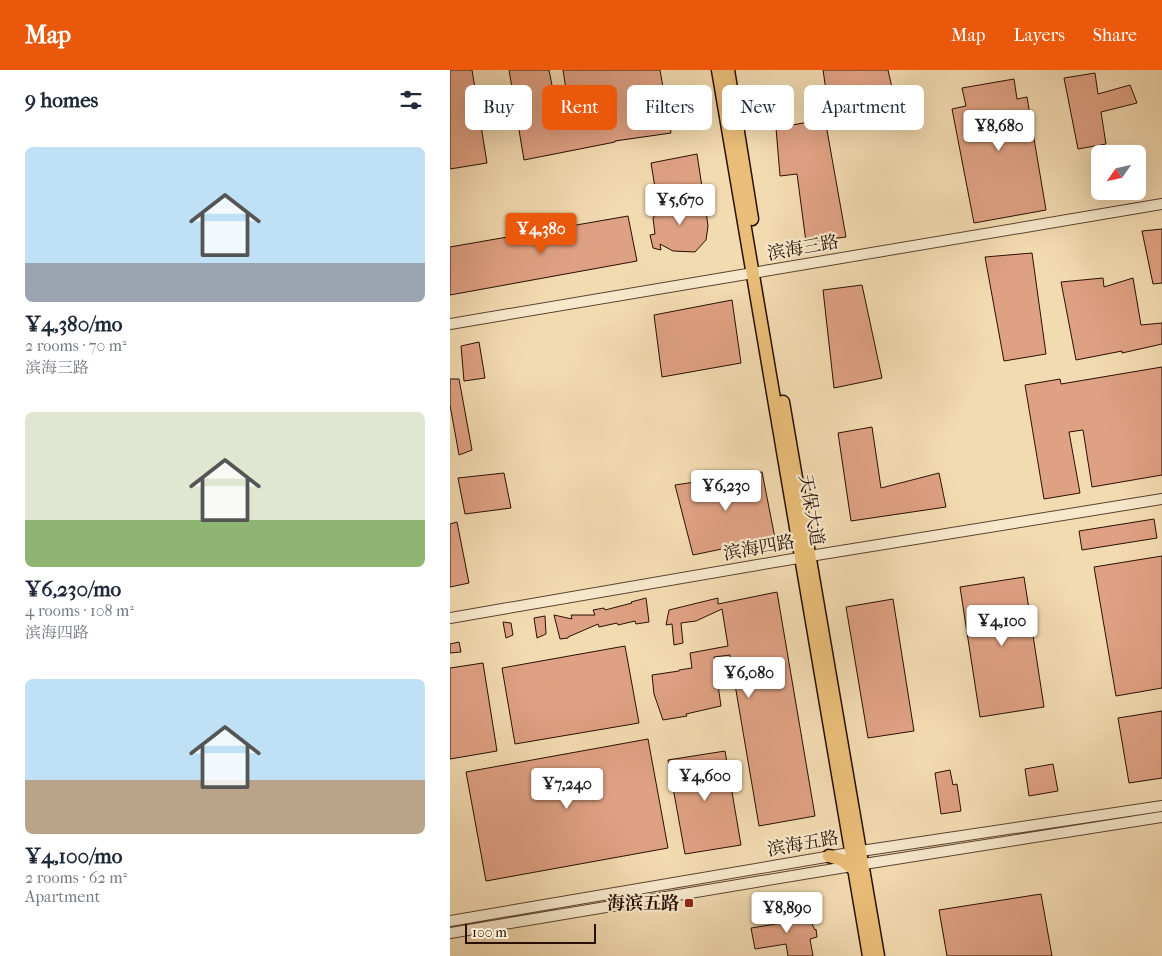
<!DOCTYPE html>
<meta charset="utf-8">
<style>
body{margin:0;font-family:"IM FELL French Canon","Noto Serif SC",serif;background:#f6f6f7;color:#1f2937;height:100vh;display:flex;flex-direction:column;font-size:19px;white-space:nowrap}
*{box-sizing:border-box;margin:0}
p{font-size:16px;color:#747a83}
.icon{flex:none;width:28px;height:28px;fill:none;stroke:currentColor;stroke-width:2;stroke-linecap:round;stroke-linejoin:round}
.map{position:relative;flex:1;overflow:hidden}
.panel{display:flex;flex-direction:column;background:#fff;width:450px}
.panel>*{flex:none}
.hud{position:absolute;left:15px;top:15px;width:475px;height:45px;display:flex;gap:10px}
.needle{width:32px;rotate:236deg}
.tools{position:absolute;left:641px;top:75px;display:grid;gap:10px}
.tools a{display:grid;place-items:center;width:55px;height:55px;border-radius:8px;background:#fff;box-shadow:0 5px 20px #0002;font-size:25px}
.scale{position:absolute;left:15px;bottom:12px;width:131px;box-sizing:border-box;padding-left:5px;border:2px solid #290f04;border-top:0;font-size:14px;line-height:18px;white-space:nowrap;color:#290f04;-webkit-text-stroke:4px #f7e8cc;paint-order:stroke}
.price{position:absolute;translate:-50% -42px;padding:0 11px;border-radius:5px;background:#fff;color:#222;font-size:16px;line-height:32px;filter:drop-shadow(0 1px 2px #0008)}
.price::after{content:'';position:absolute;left:50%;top:30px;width:15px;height:11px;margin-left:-8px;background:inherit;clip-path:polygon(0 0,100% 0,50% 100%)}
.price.active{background:#ea580c;color:#fff}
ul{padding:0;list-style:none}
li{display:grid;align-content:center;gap:10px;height:265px;padding:0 25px}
li span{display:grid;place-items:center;height:155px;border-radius:8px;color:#555}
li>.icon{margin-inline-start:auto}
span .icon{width:90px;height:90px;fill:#fffc;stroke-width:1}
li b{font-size:21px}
h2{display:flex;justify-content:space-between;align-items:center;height:60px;padding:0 25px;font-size:21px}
.tag{padding:0 18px;border-radius:8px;background:#fff;box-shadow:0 5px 20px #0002;font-size:18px;line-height:45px}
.tag.active{background:#ea580c;color:#fff}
header{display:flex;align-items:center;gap:30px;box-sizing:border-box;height:70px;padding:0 25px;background:#ea580c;color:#fff}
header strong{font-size:24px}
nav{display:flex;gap:28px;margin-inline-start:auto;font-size:18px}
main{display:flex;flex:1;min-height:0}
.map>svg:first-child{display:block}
.building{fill:#dfa183;stroke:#290f04}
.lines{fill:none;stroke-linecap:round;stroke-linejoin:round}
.minor-casing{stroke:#5c422f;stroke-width:12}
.major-casing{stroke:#290f04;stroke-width:15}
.minor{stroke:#f7e8cc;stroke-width:10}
.major{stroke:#eabe78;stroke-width:12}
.poi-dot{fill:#8f2418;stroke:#f7e8cc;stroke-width:2}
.labels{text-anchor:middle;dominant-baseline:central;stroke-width:4.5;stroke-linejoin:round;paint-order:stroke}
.street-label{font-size:18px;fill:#290f04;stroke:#f7e8cc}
.poi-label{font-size:18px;font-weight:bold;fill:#290f04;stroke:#f7e8cc;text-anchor:end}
</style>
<header>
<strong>Map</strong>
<nav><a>Map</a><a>Layers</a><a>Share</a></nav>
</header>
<main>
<section class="panel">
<h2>9 homes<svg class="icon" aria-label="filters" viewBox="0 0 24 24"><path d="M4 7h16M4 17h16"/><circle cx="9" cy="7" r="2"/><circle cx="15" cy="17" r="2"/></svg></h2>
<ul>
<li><span style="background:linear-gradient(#bfe0f5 75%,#9aa5b1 0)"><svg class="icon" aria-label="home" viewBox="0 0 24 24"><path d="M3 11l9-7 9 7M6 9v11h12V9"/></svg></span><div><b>¥4,380/mo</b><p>2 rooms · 70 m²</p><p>滨海三路</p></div></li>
<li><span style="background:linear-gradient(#dfe7d0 70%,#8fb573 0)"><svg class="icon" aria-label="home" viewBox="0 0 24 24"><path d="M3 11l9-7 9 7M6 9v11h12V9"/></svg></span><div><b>¥6,230/mo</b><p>4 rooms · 108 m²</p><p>滨海四路</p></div></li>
<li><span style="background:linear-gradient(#bfe0f5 65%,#b9a48a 0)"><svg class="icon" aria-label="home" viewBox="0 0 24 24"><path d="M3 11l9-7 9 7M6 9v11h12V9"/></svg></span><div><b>¥4,100/mo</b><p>2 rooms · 62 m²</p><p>Apartment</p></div></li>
</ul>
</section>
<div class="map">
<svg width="712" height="886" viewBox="0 0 712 886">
<rect width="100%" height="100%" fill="#f3dbb1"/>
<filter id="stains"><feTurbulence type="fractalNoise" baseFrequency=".004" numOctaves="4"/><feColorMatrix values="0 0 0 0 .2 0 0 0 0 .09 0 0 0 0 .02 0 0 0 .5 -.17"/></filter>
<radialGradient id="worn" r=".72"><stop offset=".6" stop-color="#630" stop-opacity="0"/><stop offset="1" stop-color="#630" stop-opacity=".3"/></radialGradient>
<path class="building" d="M0 0H22L37 93 0 99Z
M59 0H99L108 46 120 45 113 0H210L221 63 165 71V72L74 90Z
M373 0H438L443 22 378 34Z
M645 3 648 24 680 15 687 33 651 42 656 74 628 79 614 8Z
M564 9 567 29 577 27 596 140 524 153 502 39 516 36 512 18Z
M375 49 396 167 356 172 347 104 330 106 326 58Z
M247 84 252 117 206 124 201 93Z
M236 125 256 141 258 156 256 170 245 182 223 181 210 174 211 180 203 178 200 165 205 164 203 148 213 136Z
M178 146 187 191 0 225V177Z
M712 159V213L703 214 692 161Z
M582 183 596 284 554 291 535 187Z
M653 208 654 217 683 208 691 255 712 253V274L672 283V281L626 290 611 212Z
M412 215 432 308 384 318 373 220Z
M282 230 291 293 212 307 204 245Z
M29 272 35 308 14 311 11 276Z
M712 297V405L642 417 633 360 619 362 630 423 594 429 575 315 610 309 611 314Z
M0 309H9L22 380 9 385 0 335Z
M422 357 431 418 489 403 496 437 401 451 388 363Z
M312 402 325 468 243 485 225 415Z
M54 403 61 438 15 444 8 408Z
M704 449 707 468 632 480 629 461Z
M7 452 19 513 0 517V454Z
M712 486V618L666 626 644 497Z
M574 507 594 637 530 647 510 517Z
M327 522 365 746 309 756 280 585 264 587 271 636 236 644 237 646 213 650 204 624 202 605 229 601V600L242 598 240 583 278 576 272 539 246 551 231 553 233 573 224 575 222 554 216 555 219 540 268 528V534Z
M196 528 199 552 186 554 185 551 168 555 167 553 149 557 148 554 118 567V568L110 569 104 545 122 549 121 545H145L143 540 154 538 155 540 182 533 181 532Z
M443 529 464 661 418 668 396 537Z
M95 546 96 564 87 568 84 548Z
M53 552 61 553 63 565 56 568Z
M9 572 11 582 0 583V574Z
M175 576 189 653 65 674 52 598Z
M33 593 47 681 0 689V598Z
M712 641V708L679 713 668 648Z
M198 669 218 778 36 811 16 702Z
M275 681 291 775 235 784 218 690Z
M603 694 608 721 579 726 575 699Z
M500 700 503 715 507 714 511 741 491 744 485 703Z
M591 824 602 886H497L489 840Z
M347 833 349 847 361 852 365 860 366 859 367 867 360 869 363 886H338L336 874 305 879 301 858 332 853V849L339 848 338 834Z"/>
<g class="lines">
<g class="minor-casing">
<path id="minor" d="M0 254 712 134
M0 548 360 486 712 429
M0 851 411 781 712 736
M0 863 414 794 712 747"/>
</g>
<g class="major-casing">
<path id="major" d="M268 0 419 886
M278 0 302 149
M333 332 428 886
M379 786 392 790 406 801"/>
</g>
<use href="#minor" class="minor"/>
<use href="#major" class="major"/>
</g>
<rect class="poi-dot" x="234" y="828" width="10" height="10" rx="2.5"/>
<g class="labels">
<g class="street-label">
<text transform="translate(353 178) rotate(-10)">滨海三路</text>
<text transform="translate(361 440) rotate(80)">天保大道</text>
<text transform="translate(309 478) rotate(-10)">滨海四路</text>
<text transform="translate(353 774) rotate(-10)">滨海五路</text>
</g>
<g class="poi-label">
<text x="229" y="833">海滨五路</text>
</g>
</g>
<rect width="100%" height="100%" filter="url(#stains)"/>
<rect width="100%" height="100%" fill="url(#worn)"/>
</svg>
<div class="tools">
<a><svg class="needle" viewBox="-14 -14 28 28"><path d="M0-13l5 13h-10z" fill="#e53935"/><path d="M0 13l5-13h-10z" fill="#747a83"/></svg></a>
</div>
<div class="scale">100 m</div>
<b class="price" style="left:549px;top:82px">¥8,680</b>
<b class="price" style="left:230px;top:156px">¥5,670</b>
<b class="price active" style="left:91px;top:185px">¥4,380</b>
<b class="price" style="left:276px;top:442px">¥6,230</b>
<b class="price" style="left:552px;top:577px">¥4,100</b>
<b class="price" style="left:299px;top:629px">¥6,080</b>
<b class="price" style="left:255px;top:732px">¥4,600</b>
<b class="price" style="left:117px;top:740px">¥7,240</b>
<b class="price" style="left:337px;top:864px">¥8,890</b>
<div class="hud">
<a class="tag">Buy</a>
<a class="tag active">Rent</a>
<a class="tag">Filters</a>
<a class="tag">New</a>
<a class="tag">Apartment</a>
</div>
</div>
</main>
